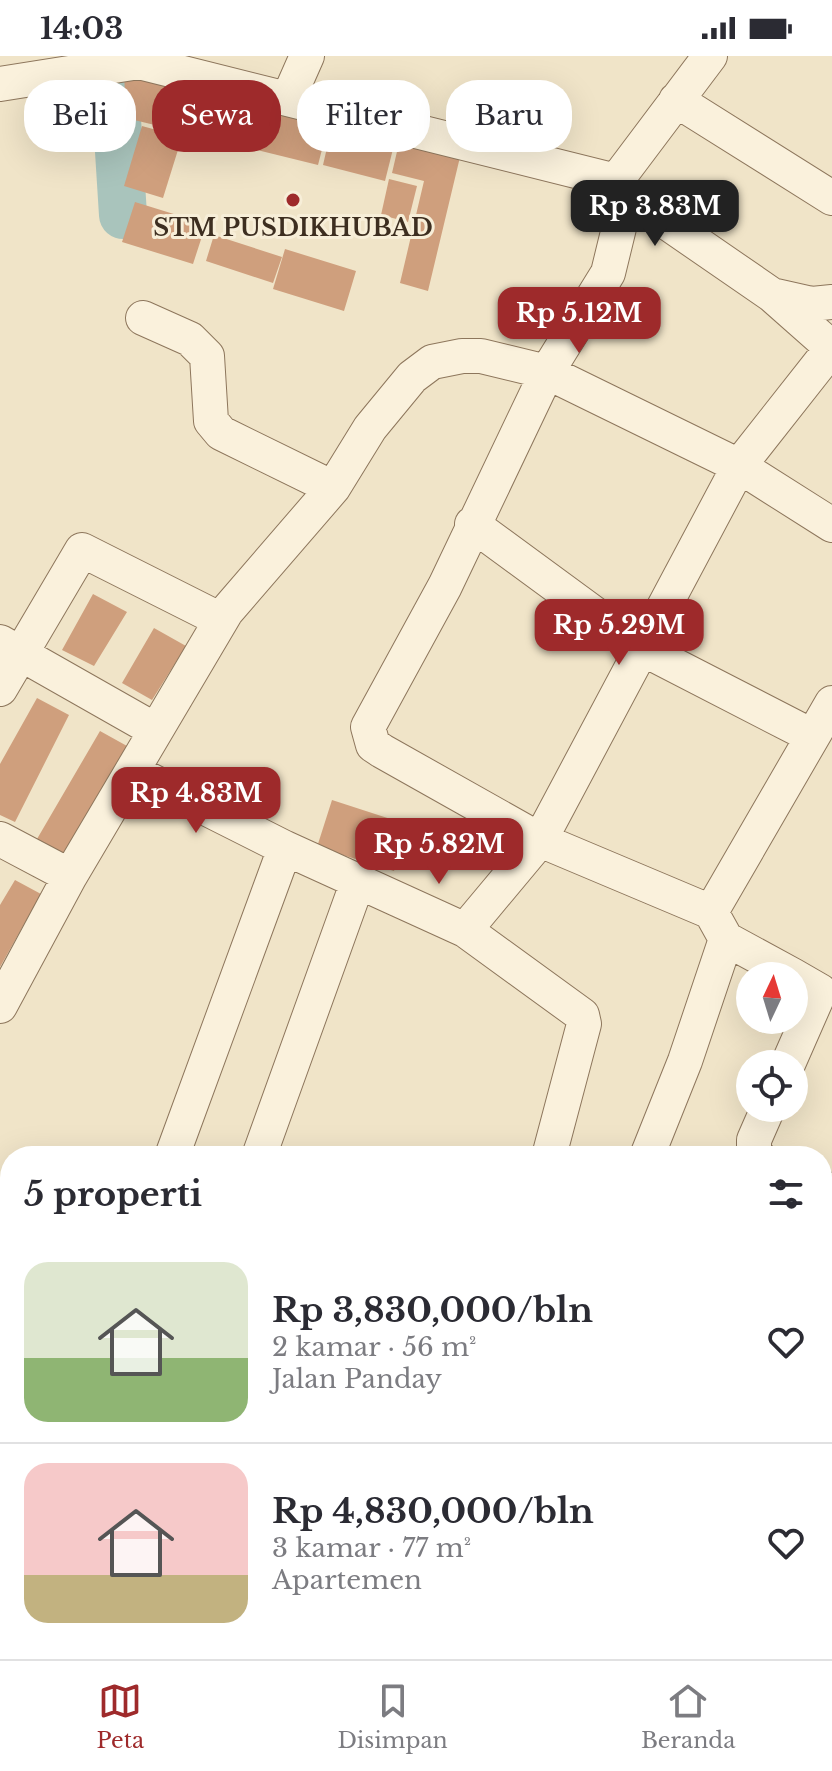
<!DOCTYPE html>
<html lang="id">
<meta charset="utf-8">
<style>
body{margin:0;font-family:"Libre Baskerville",serif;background:#f2f2f3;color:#2b2b33;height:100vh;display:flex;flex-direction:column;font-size:30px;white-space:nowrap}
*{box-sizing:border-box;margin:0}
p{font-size:26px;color:#7c7c81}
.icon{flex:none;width:44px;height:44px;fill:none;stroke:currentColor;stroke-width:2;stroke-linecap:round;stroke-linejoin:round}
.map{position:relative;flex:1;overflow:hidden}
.sheet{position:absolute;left:0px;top:1090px;width:832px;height:514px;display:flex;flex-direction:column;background:#fff;border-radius:32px 32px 0 0;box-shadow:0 8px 32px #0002}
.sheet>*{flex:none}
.hud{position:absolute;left:24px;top:24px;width:784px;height:72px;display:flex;gap:16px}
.needle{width:52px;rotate:4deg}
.controls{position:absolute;left:736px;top:906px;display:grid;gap:16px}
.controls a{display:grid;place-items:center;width:72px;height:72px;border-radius:50%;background:#fff;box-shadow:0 8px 32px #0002;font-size:40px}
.price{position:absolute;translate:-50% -68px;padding:0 18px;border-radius:16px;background:#9e2a2b;color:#fff;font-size:26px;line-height:52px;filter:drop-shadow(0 2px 4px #0008)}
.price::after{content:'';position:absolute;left:50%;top:48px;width:24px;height:18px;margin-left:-12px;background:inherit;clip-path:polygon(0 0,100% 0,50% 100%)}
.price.on{background:#222;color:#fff}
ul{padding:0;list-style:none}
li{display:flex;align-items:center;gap:24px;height:200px;padding:0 24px}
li+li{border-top:2px solid #e1e1e2}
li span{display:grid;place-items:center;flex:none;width:224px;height:160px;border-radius:24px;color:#555}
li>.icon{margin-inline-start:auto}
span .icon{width:96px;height:96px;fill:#fffc;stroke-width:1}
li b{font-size:34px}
h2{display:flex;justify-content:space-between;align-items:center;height:96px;padding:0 24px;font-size:34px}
.pill{padding:0 28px;border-radius:32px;background:#fff;box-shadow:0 8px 32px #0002;font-size:28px;line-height:72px}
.pill.on{background:#9e2a2b;color:#fff}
.status{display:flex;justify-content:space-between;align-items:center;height:56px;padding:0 40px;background:#fff;direction:ltr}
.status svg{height:22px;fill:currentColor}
.menu{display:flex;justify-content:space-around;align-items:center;height:112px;border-top:2px solid #e1e1e2;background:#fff;font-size:22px;color:#7c7c81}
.menu a{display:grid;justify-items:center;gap:4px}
.menu .on{color:#9e2a2b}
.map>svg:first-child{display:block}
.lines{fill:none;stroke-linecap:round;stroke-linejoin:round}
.river{stroke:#a9c4bc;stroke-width:48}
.building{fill:#cf9f7d}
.minor-casing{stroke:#8d765c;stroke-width:36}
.minor{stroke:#faf1dc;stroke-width:34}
.poi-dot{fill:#9e2a2b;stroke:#f7eed8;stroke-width:3}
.labels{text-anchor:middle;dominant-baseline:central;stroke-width:6;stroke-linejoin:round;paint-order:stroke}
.poi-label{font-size:24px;font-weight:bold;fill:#3d2e20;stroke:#f7eed8}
</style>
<div class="status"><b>14:03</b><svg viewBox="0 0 49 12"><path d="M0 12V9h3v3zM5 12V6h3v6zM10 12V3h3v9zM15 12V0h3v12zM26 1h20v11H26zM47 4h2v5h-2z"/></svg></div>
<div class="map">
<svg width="832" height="1603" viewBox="0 0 832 1603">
<rect width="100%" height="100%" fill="#f0e4c8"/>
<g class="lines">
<path class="river" d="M113 0 123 159"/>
</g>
<path class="building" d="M124 16 329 66 318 109 126 62Z
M142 70 182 81 163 142 124 130Z
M332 70 395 85 385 125 323 109Z
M399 87 460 101 428 235 400 227 424 125 392 117Z
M389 123 417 130 408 166 381 159Z
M135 146 206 168 193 208 122 186Z
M214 179 282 201 273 227 206 205Z
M285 193 356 215 344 255 273 233Z
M93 538 127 556 94 610 62 594Z
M154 572 186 590 152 644 122 627Z
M37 642 69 659 15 766 0 759V708Z
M100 675 127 690 66 800 37 783Z
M332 744 409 769 394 815 317 791Z
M15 824 41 838 0 911V849Z"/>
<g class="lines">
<g class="minor-casing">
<path id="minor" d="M0 28 139 6 616 125
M288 43 307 0
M676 44 832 142
M616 125 710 0
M627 139 772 239 832 292
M772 239 812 248 832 246
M143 262 190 283 207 300 211 365 221 377 333 432
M472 468 641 592 812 680
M0 586 155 674
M0 633 82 494 221 564
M132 715 285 792
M0 783 70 820
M711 856 832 647
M465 874 582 959 584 968 549 1100
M794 920 726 883 711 856 540 784 382 695 373 689 368 671 445 530 547 316 739 410 832 469
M0 950 70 820 226 556 333 432 370 372 412 321 432 306 462 300H481L547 316 608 217 627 139 616 125
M788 1008 820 935 794 920
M172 1100 285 792 465 874 540 784 739 410 832 292
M259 1100 358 825
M647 1100 685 1005 726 883
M758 1100 754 1096V1084L768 1052
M822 1131 832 1136
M0 1164 10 1167
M0 1241 10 1243
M0 1347 10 1349
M0 1557H10
M119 1594 122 1603"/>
</g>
<use href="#minor" class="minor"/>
</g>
<circle class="poi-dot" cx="293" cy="144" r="8"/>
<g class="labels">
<g class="poi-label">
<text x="293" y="171">STM PUSDIKHUBAD</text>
</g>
</g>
</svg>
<div class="controls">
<a><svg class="needle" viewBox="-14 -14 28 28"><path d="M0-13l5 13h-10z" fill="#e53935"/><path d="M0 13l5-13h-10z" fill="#7c7c81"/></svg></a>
<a><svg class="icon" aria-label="locate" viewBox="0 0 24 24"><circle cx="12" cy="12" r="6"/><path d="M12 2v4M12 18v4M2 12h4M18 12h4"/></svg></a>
</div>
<b class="price on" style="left:655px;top:192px">Rp 3.83M</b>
<b class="price" style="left:579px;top:299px">Rp 5.12M</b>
<b class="price" style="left:619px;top:611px">Rp 5.29M</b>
<b class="price" style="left:196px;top:779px">Rp 4.83M</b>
<b class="price" style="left:439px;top:830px">Rp 5.82M</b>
<div class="hud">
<a class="pill">Beli</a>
<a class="pill on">Sewa</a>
<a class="pill">Filter</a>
<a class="pill">Baru</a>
</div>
<section class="sheet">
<h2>5 properti<svg class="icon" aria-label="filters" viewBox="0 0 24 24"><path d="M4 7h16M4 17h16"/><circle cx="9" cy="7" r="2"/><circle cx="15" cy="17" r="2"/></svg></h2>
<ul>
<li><span style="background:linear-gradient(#dfe7d0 60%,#8fb573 0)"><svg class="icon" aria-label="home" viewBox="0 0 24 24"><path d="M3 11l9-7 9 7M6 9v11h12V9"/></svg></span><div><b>Rp 3,830,000/bln</b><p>2 kamar · 56 m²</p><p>Jalan Panday</p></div><svg class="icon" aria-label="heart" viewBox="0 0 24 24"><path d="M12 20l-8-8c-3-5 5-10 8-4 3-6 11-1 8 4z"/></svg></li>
<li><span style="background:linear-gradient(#f6c9c9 70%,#c2b280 0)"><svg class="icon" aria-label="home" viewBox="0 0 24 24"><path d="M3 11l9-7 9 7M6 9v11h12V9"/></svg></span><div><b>Rp 4,830,000/bln</b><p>3 kamar · 77 m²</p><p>Apartemen</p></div><svg class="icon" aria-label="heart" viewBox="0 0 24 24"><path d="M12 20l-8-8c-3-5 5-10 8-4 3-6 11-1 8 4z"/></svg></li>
</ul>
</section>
</div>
<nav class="menu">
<a class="on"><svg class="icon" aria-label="map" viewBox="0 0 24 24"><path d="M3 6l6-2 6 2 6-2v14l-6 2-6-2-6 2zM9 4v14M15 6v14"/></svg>Peta</a>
<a><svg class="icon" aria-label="saved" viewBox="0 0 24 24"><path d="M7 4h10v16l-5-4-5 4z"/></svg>Disimpan</a>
<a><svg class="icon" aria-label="home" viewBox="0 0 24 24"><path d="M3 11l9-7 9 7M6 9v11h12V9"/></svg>Beranda</a>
</nav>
